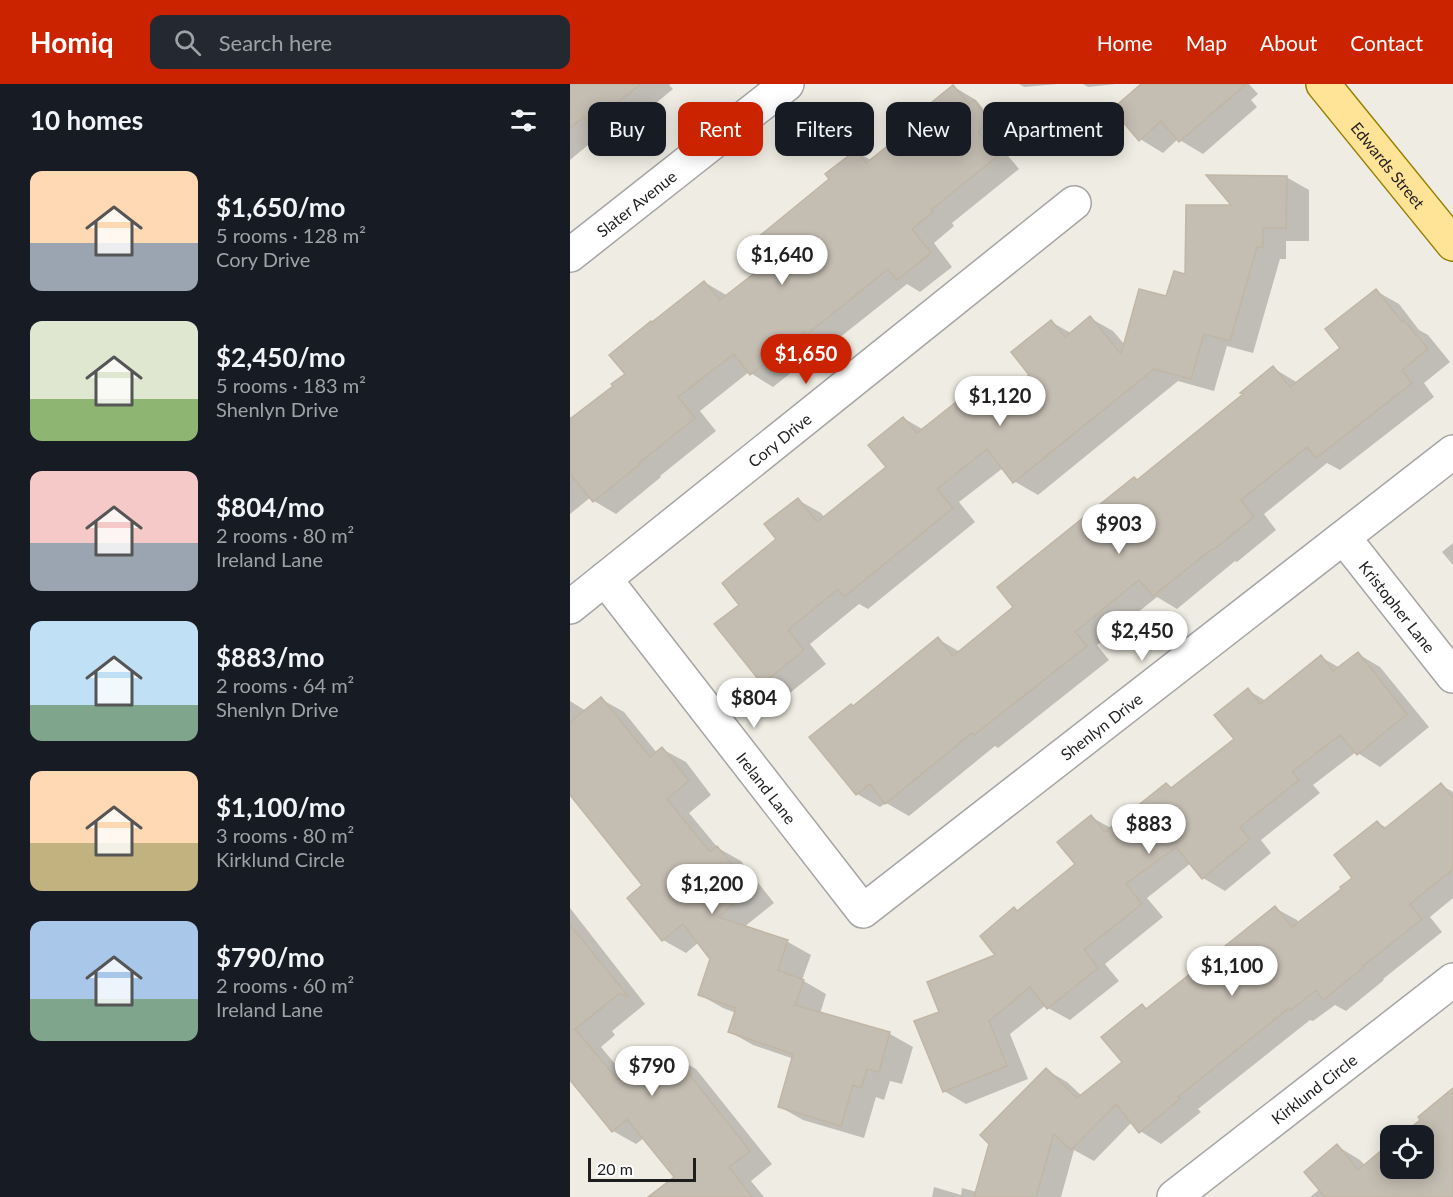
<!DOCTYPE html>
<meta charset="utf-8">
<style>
body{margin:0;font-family:Lato,sans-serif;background:#242831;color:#f1f3f6;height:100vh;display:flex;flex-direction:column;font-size:22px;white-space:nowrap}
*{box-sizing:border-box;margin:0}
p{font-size:20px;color:#9ea1a6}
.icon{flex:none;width:33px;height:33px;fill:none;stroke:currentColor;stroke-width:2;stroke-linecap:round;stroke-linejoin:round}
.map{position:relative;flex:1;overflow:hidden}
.details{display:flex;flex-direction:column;background:#171b24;width:570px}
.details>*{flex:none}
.hud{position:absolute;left:18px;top:18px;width:570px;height:54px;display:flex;gap:12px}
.controls{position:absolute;left:810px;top:1041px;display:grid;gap:12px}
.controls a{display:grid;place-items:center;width:54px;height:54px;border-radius:12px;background:#171b24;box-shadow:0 3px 15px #0003;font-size:30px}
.scale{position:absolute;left:18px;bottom:15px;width:108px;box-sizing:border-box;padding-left:6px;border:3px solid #1e1e1e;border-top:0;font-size:16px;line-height:21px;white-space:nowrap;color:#1e1e1e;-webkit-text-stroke:4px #fff;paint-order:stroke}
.price{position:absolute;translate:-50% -51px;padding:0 14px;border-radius:21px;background:#fff;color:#222;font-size:20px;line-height:39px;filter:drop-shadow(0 2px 3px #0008)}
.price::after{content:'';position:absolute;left:50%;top:36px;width:18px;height:14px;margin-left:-9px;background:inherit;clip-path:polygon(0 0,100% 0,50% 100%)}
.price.selected{background:#cb2200;color:#fff}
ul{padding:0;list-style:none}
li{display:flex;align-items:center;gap:18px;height:150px;padding:0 30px}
li span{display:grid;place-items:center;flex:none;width:168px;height:120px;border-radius:12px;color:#555}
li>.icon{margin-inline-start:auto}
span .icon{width:72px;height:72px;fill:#fffc;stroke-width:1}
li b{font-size:26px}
h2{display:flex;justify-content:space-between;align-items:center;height:72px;padding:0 30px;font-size:26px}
.pill{padding:0 21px;border-radius:12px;background:#171b24;box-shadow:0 3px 15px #0003;font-size:21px;line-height:54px}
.pill.selected{background:#cb2200;color:#fff}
header{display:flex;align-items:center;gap:36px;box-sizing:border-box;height:84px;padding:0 30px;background:#cb2200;color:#fff}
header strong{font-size:28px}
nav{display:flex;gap:33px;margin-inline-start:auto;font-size:21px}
.search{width:420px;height:54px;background:#242831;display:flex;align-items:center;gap:15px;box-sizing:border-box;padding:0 21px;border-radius:12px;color:#9ea1a6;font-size:22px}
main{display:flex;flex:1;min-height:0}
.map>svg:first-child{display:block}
.shadow{fill:#0003}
.building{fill:#c4bdb2;stroke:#c1b6a5;stroke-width:1.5}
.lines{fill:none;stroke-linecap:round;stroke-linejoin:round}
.minor-casing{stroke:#a5a5a5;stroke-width:36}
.major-casing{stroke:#977f00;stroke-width:36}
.minor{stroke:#fff;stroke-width:33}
.major{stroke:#ffe498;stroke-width:33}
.labels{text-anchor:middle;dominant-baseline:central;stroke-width:4.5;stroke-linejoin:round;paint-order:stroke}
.street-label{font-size:16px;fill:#1e1e1e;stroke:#fff}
</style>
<header>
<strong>Homiq</strong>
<div class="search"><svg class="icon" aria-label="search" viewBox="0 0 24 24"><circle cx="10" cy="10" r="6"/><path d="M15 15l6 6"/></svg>Search here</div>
<nav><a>Home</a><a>Map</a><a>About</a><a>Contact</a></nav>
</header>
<main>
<section class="details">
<h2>10 homes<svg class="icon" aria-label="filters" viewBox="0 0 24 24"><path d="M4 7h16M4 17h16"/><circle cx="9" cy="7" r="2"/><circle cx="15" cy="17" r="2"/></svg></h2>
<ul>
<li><span style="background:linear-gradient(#ffd9b3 60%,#9aa5b1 0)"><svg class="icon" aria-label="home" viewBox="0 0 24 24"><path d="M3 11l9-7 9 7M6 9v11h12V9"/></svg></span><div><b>$1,650/mo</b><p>5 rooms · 128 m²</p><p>Cory Drive</p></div></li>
<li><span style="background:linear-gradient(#dfe7d0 65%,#8fb573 0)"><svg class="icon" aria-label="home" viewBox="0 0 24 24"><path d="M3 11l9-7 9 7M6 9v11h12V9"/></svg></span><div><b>$2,450/mo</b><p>5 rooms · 183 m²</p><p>Shenlyn Drive</p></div></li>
<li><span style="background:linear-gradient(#f6c9c9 60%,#9aa5b1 0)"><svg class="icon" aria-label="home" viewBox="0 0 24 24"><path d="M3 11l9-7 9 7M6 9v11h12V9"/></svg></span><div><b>$804/mo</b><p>2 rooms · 80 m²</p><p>Ireland Lane</p></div></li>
<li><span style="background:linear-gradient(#bfe0f5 70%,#7fa58c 0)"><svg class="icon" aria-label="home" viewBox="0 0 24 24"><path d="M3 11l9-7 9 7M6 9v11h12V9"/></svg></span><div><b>$883/mo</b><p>2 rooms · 64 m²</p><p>Shenlyn Drive</p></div></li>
<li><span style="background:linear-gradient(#ffd9b3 60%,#c2b280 0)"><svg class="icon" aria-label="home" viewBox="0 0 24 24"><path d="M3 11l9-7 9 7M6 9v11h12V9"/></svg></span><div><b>$1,100/mo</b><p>3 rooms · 80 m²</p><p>Kirklund Circle</p></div></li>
<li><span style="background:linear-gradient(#a9c7e8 65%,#7fa58c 0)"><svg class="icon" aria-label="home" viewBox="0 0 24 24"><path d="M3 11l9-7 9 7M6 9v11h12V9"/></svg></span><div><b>$790/mo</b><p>2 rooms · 60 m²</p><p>Ireland Lane</p></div></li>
</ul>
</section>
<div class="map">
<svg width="883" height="1113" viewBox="0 0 883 1113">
<rect width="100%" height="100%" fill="#efede3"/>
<path class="shadow" d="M0 0H101L99 1 103 5 45 53 35 47 0 76Z
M449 0H488L454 3Z
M513 0H546L518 3Z
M573 0H679L688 10 681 16 687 23 633 70 608 55 593 69 570 55Z
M384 3 406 16 437 54 429 61 449 85 382 139 384 142 364 159 382 183 350 208 337 200 259 262 256 261 203 303 179 288 130 327 146 347 90 392 91 393 46 430 24 417 21 413 0 430V333L2 335 45 302 57 290 83 240 134 198 158 212 206 174 261 95 286 68 301 76 342 44Z
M716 93 739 106V157H716V175H710L683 269 657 262 644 307 608 297 468 411 444 397 433 384 389 418 405 438 298 525 289 520 240 560 256 580 216 612 193 598 171 521 208 455 228 416 251 429 255 434 318 383 333 334 354 346 400 309 422 322 461 291 481 238 501 249 520 234 543 247 555 261 616 192 665 122Z
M806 207 829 220 849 246 858 251 880 278 854 299 864 313 770 386 757 379 694 430 706 446 667 478 665 477 607 525 587 513 527 561 539 576 428 664 425 662 339 732 316 719 310 723 287 710 284 623 368 555 390 568 445 523 568 397 675 310 703 284 728 299 772 265Z
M883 459V481L872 468Z
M788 570 810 583 859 643 810 683 786 668 743 701 750 709 691 756 701 769 655 807 633 794 621 779 577 814 593 833 535 880 549 897 500 936 478 924 476 921 440 950 458 995 396 1020 374 1007 371 929 428 872 445 825 449 828 507 780 521 733 541 744 596 700 603 704 666 655 678 606 696 617 751 573 770 584Z
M31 615 54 628 87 669 92 665 116 678 141 711 119 729 148 764 171 777 204 819 174 843 218 858 241 871 232 896 256 910 250 930 320 950 343 963 332 1000 320 997 314 1016 306 1013 294 1054 233 1036 210 1023 224 975 183 961 160 948 166 929 153 924 130 911 142 875 129 858 116 869 93 856 74 801 0 703V617L16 627Z
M871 701 883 708V814L860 833 872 848 813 895 814 896 776 927 765 921 743 937 740 936 628 1025 631 1028 591 1060 570 1047 562 1038 524 1077 504 1066 491 1113H362L364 1103 391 1111 392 1104 407 1108 476 986 497 998 512 1012 554 979 572 922 578 926 705 824 727 836 729 839 773 805 784 794 808 739 817 744Z
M0 824 75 920 42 947 45 951 31 963 55 992 75 975 89 983 103 972 126 985 202 1080 181 1097 194 1113H86L106 1093 74 1054 66 1060 43 1047 0 993Z
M883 1006V1113H740L750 1105 767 1062 790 1076 796 1082 820 1061V1084H854V1052L852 1036Z"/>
<path class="building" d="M0 0H71L20 40 14 33 0 44Z
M571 0H676L609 58 591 37 569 57 542 25Z
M383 1 399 20 404 16 421 37 408 47 428 72 361 126 363 128 342 145 361 169 327 196 318 185 236 251 234 248 180 291 164 270 108 313 125 334 69 379 70 380 23 418 0 390V335L43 302 41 300 55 290 39 271 81 237 82 238 134 197 150 216 204 174 187 154 259 95 255 90 286 66 296 79 340 44 336 39Z
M636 91 717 92 716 144H693V163H687L660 257 634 250 621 295 584 285 443 399 417 365 367 405 383 424 274 513 268 505 218 546 234 566 192 600 144 540 169 521 152 499 206 455 194 440 228 414 247 438 316 383 298 361 333 333 347 349 400 307 414 326 459 291 441 268 481 236 495 253 520 232 551 270 569 205 596 212 604 187 615 190 616 121H661Z
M806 205 832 238 834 236 858 265 832 286 842 299 746 374 737 363 671 416 684 433 643 466 642 465 583 512 569 496 505 548 517 562 404 651 402 649 315 720 300 700 286 711 239 653 281 620 283 622 368 553 383 572 443 523 427 503 564 393 567 396 673 310 670 309 703 282 720 303 770 264 755 245Z
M788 568 837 630 787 671 770 651 722 688 729 696 670 743 680 755 632 795 606 763 556 800 572 820 514 866 528 884 477 925 460 903 419 937 437 982 373 1008 344 937 369 928 357 898 425 871 410 852 444 823 447 827 505 780 487 758 521 731 535 748 596 699 601 704 664 655 644 631 678 604 690 620 751 571 763 587Z
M31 613 80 673 92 663 119 697 97 715 140 768 147 762 182 805 148 833 218 856 208 886 234 896 225 921 320 948 309 988 297 985 291 1004 283 1001 271 1042 208 1023 223 970 158 948 166 924 128 911 140 875 113 840 92 857 57 814 72 801 0 711V638Z
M871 699 883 714V785L840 820 852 835 793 882 794 883 753 916 746 906 721 926 719 924 608 1013 610 1015 569 1049 546 1020 501 1066 484 1050 466 1113H404L419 1060 410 1051 476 984 507 1014 552 978 531 953 572 920 576 925 705 822 722 843 771 805 770 803 782 794 764 771 807 737 814 745Z
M0 841 58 912 49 910 5 945 48 996 75 973 84 985 103 970 180 1067 159 1083 182 1113H78L104 1093 57 1035 42 1048 0 996Z
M883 1004V1113H755L734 1088 767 1060 788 1086 820 1059V1084H854V1052H830L850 1036 848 1033Z"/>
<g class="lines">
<g class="minor-casing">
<g id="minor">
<path id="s1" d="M0 171 217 0"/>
<path id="s2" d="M774 454 883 592"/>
<path id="s3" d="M35 495 293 827 883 368"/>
<path id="s4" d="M0 523 504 119"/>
<path id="s5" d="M604 1113 883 896"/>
</g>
</g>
<g class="major-casing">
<g id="major">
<path id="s6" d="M753 0 883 160"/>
</g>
</g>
<use href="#minor" class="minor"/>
<use href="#major" class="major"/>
</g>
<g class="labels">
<g class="street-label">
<text stroke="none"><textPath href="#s6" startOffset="104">Edwards Street</textPath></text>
<text stroke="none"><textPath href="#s1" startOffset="84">Slater Avenue</textPath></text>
<text stroke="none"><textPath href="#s4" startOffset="268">Cory Drive</textPath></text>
<text stroke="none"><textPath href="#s2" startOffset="87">Kristopher Lane</textPath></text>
<text stroke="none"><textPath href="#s3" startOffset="722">Shenlyn Drive</textPath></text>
<text stroke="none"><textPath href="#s3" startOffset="264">Ireland Lane</textPath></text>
<text stroke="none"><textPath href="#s5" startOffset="177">Kirklund Circle</textPath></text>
</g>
</g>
</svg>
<div class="controls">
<a><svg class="icon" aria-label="locate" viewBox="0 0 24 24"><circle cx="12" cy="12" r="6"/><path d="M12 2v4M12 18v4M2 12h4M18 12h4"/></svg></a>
</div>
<div class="scale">20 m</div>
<b class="price" style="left:212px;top:202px">$1,640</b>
<b class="price selected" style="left:236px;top:301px">$1,650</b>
<b class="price" style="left:430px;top:343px">$1,120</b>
<b class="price" style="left:549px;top:471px">$903</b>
<b class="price" style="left:572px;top:578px">$2,450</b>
<b class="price" style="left:184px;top:645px">$804</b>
<b class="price" style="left:579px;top:771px">$883</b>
<b class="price" style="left:142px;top:831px">$1,200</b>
<b class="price" style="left:662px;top:913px">$1,100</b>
<b class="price" style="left:82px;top:1013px">$790</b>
<div class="hud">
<a class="pill">Buy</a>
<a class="pill selected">Rent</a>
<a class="pill">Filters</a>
<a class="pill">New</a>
<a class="pill">Apartment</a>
</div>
</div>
</main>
